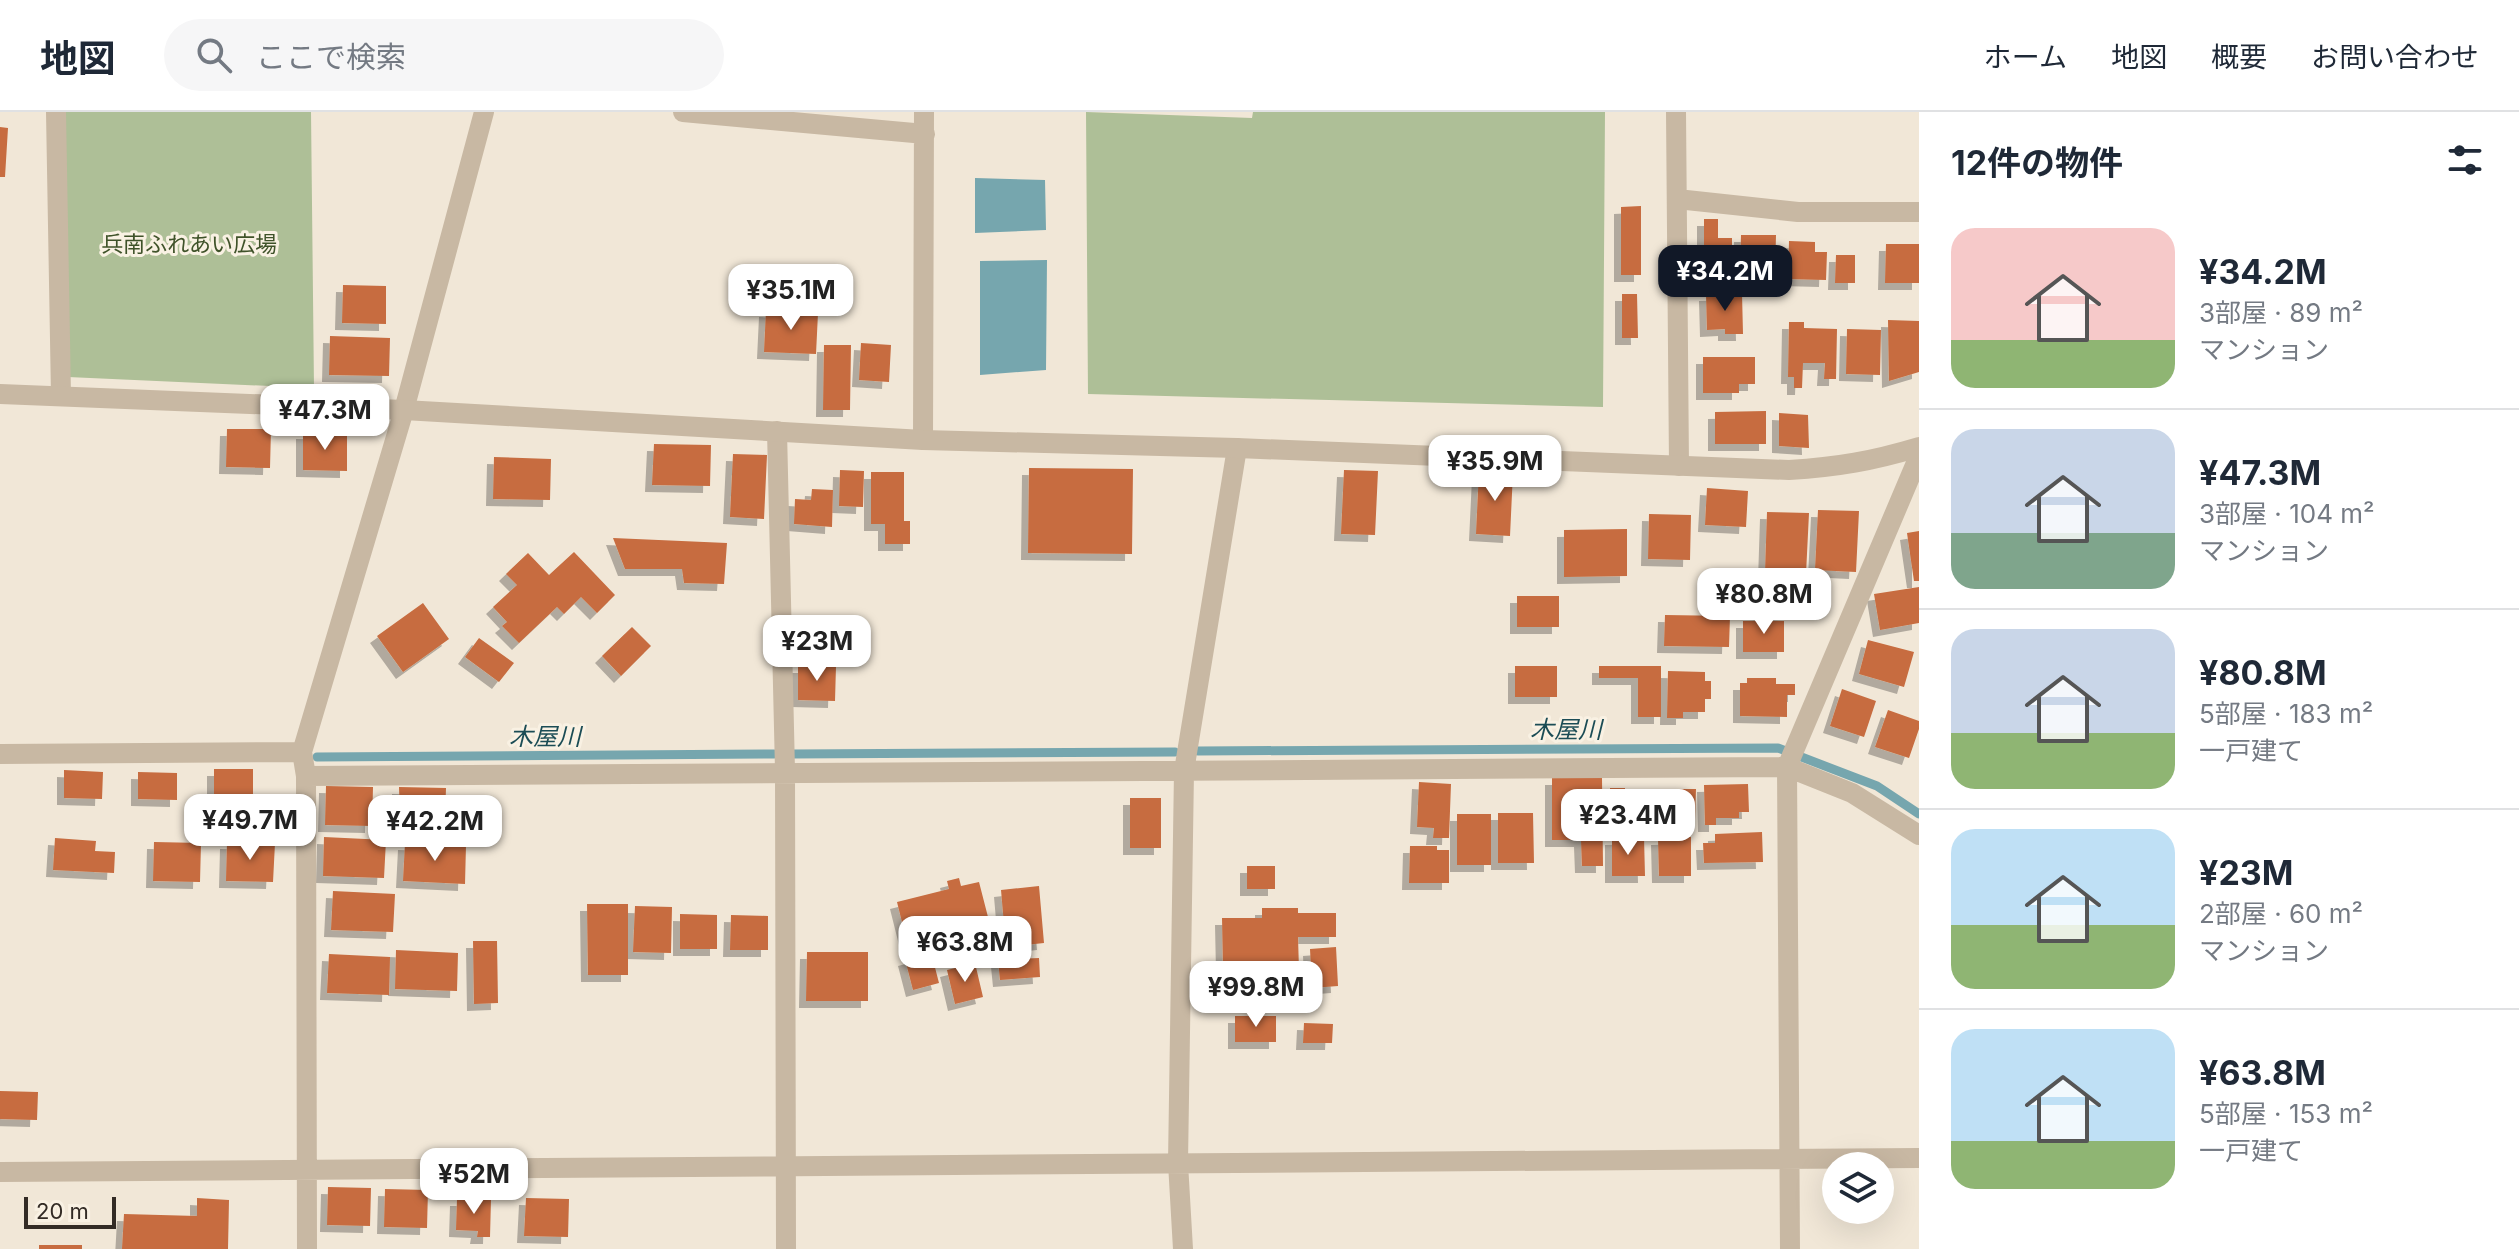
<!DOCTYPE html>
<html lang="ja">
<meta charset="utf-8">
<style>
body{margin:0;font-family:Inter,"Noto Sans JP",sans-serif;background:#f6f6f7;color:#1f2937;height:100vh;display:flex;flex-direction:column;font-size:30px;white-space:nowrap}
*{box-sizing:border-box;margin:0}
p{font-size:26px;color:#747a83}
.icon{flex:none;width:44px;height:44px;fill:none;stroke:currentColor;stroke-width:2;stroke-linecap:round;stroke-linejoin:round}
.map{position:relative;flex:1;overflow:hidden}
.details{display:flex;flex-direction:column;background:#fff;width:600px}
.details>*{flex:none}
.tools{position:absolute;left:1822px;top:1040px;display:grid;gap:16px}
.tools a{display:grid;place-items:center;width:72px;height:72px;border-radius:50%;background:#fff;box-shadow:0 8px 32px #0002;font-size:40px}
.scale{position:absolute;left:24px;bottom:20px;width:92px;box-sizing:border-box;padding-left:8px;border:4px solid #332b25;border-top:0;font-size:22px;line-height:28px;white-space:nowrap;color:#332b25;-webkit-text-stroke:6px #f9f1e3;paint-order:stroke}
.price{position:absolute;translate:-50% -68px;padding:0 18px;border-radius:16px;background:#fff;color:#222;font-size:26px;line-height:52px;filter:drop-shadow(0 2px 4px #0008)}
.price::after{content:'';position:absolute;left:50%;top:48px;width:24px;height:18px;margin-left:-12px;background:inherit;clip-path:polygon(0 0,100% 0,50% 100%)}
.price.on{background:#111827;color:#fff}
ul{padding:0;list-style:none}
li{display:flex;align-items:center;gap:24px;height:200px;padding:0 32px}
li+li{border-top:2px solid #e0e1e3}
li span{display:grid;place-items:center;flex:none;width:224px;height:160px;border-radius:24px;color:#555}
li>.icon{margin-inline-start:auto}
span .icon{width:96px;height:96px;fill:#fffc;stroke-width:1}
li b{font-size:34px}
h2{display:flex;justify-content:space-between;align-items:center;height:96px;padding:0 32px;font-size:34px}
header{display:flex;align-items:center;gap:48px;box-sizing:border-box;height:112px;padding:0 40px;background:#fff;border-bottom:2px solid #e0e1e3}
header strong{font-size:38px}
nav{display:flex;gap:44px;margin-inline-start:auto;font-size:28px}
.search{width:560px;height:72px;background:#f6f6f7;display:flex;align-items:center;gap:20px;box-sizing:border-box;padding:0 28px;border-radius:44px;color:#747a83;font-size:30px}
main{display:flex;flex:1;min-height:0}
.map>svg:first-child{display:block}
.green{fill:#aebf97}
.water{fill:#76a6ae}
.lines{fill:none;stroke-linecap:round;stroke-linejoin:round}
.stream{stroke:#76a6ae;stroke-width:9}
.building{fill:#c76c3f;filter:url(#shadow)}
.minor{stroke:#c8b8a3;stroke-width:20}
.tertiary{stroke:#c8b8a3;stroke-width:20}
.labels{text-anchor:middle;dominant-baseline:central;stroke-width:6;stroke-linejoin:round;paint-order:stroke}
.park-label{font-size:22px;fill:#3f5229;stroke:#f9f1e3}
.water-label{font-size:24px;font-style:italic;fill:#1b4c55;stroke:#f9f1e3}
</style>
<header>
<strong>地図</strong>
<div class="search"><svg class="icon" aria-label="search" viewBox="0 0 24 24"><circle cx="10" cy="10" r="6"/><path d="M15 15l6 6"/></svg>ここで検索</div>
<nav><a>ホーム</a><a>地図</a><a>概要</a><a>お問い合わせ</a></nav>
</header>
<main>
<div class="map">
<svg width="1919" height="1137" viewBox="0 0 1919 1137">
<defs>
<filter id="shadow"><feDropShadow dx="-7" dy="7" stdDeviation="0" flood-color="#0004"/></filter>
</defs>
<rect width="100%" height="100%" fill="#f1e7d7"/>
<path class="green" d="M63 0H311L314 276 68 265Z
M1086 0 1252 6 1253 0H1605L1603 295 1088 282Z"/>
<path class="water" d="M975 66 1045 68 1046 118 975 121Z
M1047 148 1046 258 980 263V149Z"/>
<g class="lines">
<path class="stream" d="M1198 639 1778 636 1877 674 1919 702
M792 642 1175 640
M317 645 774 642"/>
</g>
<path class="building" d="M0 15 8 16 5 65H0Z
M1641 94V163H1621V95Z
M1704 107H1718V126H1732V162H1712V154L1704 155Z
M1741 123H1776L1775 161H1765V172H1750L1751 160H1740Z
M1789 129 1815 130V140H1827L1826 168 1788 167Z
M1886 132H1919V171H1885Z
M1836 143H1855V171H1835Z
M343 173 386 174V212L342 211Z
M1742 181 1743 222H1725V217L1707 218 1706 182Z
M1622 182H1637L1638 226H1622Z
M766 198 818 201 816 242 764 240Z
M1888 208 1919 209V260L1889 269Z
M1789 210H1804V216L1837 217 1836 267H1824L1825 251H1803L1802 276H1794V265H1788Z
M1847 217 1881 218 1880 263 1846 262Z
M330 224 390 226 389 264 329 263Z
M861 231 891 233 889 270 859 268Z
M824 233H851L850 298H823Z
M1703 245H1755V272H1739V281H1703Z
M1766 299V332H1715V300Z
M1779 301 1808 303 1809 336 1779 334Z
M227 317H271L270 356 226 355Z
M303 320 347 321V359L303 358Z
M654 332 711 333 710 374 652 373Z
M733 342 767 343 764 407 730 405Z
M494 345 551 347 550 388 493 387Z
M1029 356 1133 357 1132 442 1028 441Z
M840 358 864 359 863 395 839 394Z
M1344 358 1378 359 1375 423 1341 422Z
M1479 359 1513 360 1510 424 1476 422Z
M871 360H904V409H910V432H885V412H871Z
M1707 376 1748 379 1746 415 1705 413Z
M812 377 833 378 832 415 794 412 795 387 811 388Z
M1818 398 1859 399 1856 460 1815 458Z
M1767 400 1809 401 1806 462 1765 461Z
M1649 402 1691 403 1690 448 1648 447Z
M1627 417V464L1564 465V418Z
M1919 419V469H1914L1907 421Z
M613 426 727 431 724 472 684 471 682 457H625Z
M574 440 615 483 597 501 581 485 564 502 557 495 519 531 502 514 507 510 493 495 517 473 506 462 528 441 549 463Z
M1919 475V511L1880 518 1874 482Z
M1517 484H1559V515H1517Z
M423 491 449 527 403 560 377 524Z
M1665 503 1730 504 1729 535 1664 534Z
M1743 509H1784V540H1743Z
M632 515 651 534 621 564 602 544Z
M479 526 514 551 499 570 465 545Z
M1868 528 1914 540 1904 575 1859 562Z
M798 554H836L835 589 798 588Z
M1515 554H1557V585H1515Z
M1599 554H1661V605H1638V566H1599Z
M1668 559 1705 560V569H1711V587H1705V600H1683V606H1667Z
M1747 566H1776V572H1795V583H1787V605L1740 604V571H1747Z
M1842 577 1876 589 1864 625 1830 614Z
M1888 598 1919 609V617L1909 646 1875 635Z
M214 657H253V685L214 684Z
M64 658 103 660 102 687 64 686Z
M138 660 177 661V688L138 687Z
M1552 666H1602L1603 754H1582L1581 728H1552Z
M1419 670 1451 672 1449 726H1433L1434 716 1417 715Z
M1748 672 1749 700H1739V706H1716V713H1705L1704 673Z
M326 674 373 675 372 714 325 713Z
M399 675 446 676 445 705 400 703Z
M1610 676H1625V681H1640V709H1625V713H1610Z
M1672 677H1696L1695 708H1688V719H1672Z
M1130 686H1161V736H1130Z
M1498 701H1533L1534 751H1498Z
M1457 702H1491V753H1457Z
M1762 720 1763 750 1704 751 1703 731H1715V722Z
M324 725 386 728 384 766 323 764Z
M1644 725 1645 764H1612V726Z
M1691 725V764H1659L1658 726Z
M55 726 96 729 95 739 115 740 114 761 53 758Z
M154 730 201 731 200 770 153 769Z
M227 730 275 731 273 770 226 769Z
M405 731 466 733 465 772 403 769Z
M1410 734H1437V738H1449V771H1409Z
M1247 754H1275V777H1247Z
M959 766 961 774 979 770 988 805 975 808 977 817 908 834 897 790 949 777 947 769Z
M1039 774 1044 831 1006 835 1001 778Z
M333 779 395 782 393 820 331 818Z
M587 792H628V863H588Z
M635 794 672 795 671 841 633 840Z
M1262 796H1298V801H1336V825H1298L1299 858H1272V853H1223L1222 806H1262Z
M680 802 717 803V837H680Z
M731 803 768 804V838H730Z
M473 829H497L498 891 474 892Z
M1336 835 1338 874 1312 876 1310 837Z
M396 838 458 841 457 879 395 877Z
M807 840H868V889H806Z
M931 840 939 871 913 878 905 847Z
M329 842 390 845 389 883 327 881Z
M1039 846 1040 865 1000 868 998 848Z
M975 851 983 885 955 892 947 858Z
M1235 904H1276V930H1235Z
M1304 911 1333 912 1332 931H1303Z
M0 979 38 980 37 1008 0 1007Z
M328 1075 371 1076 370 1114 327 1113Z
M385 1077 428 1078 427 1116 384 1115Z
M197 1086 229 1088 228 1137H122L124 1102 197 1104Z
M526 1086 569 1087 568 1125 524 1124Z
M457 1087H491L490 1125H477L478 1119 456 1118Z
M39 1133H82V1137H39Z"/>
<g class="lines">
<path class="minor" d="M56 0 61 284
M683 0 925 22
M1676 0 1679 354
M1677 87 1798 100H1919
M777 319 785 658 786 1137
M923 328 924 0
M0 642 302 640
M306 664C799 658 1293 658 1787 655L1852 681 1919 723
M0 1060 1919 1046
M307 1137 306 664 302 640 404 298 484 0
M1183 1137 1178 1051 1184 659 1237 336
M1790 1137 1787 655 1919 344"/>
<path class="tertiary" d="M0 282 404 298 923 328 1237 336 1789 358C1838 355 1872 349 1919 335"/>
</g>
<g class="labels">
<g class="park-label">
<text x="189" y="132">兵南ふれあい広場</text>
</g>
<g class="water-label">
<text x="1566" y="617">木屋川</text>
<text x="545" y="624">木屋川</text>
</g>
</g>
</svg>
<div class="tools">
<a><svg class="icon" aria-label="layers" viewBox="0 0 24 24"><path d="M12 4l9 5-9 5-9-5zM3 14l9 5 9-5"/></svg></a>
</div>
<div class="scale">20 m</div>
<b class="price on" style="left:1725px;top:201px">¥34.2M</b>
<b class="price" style="left:791px;top:220px">¥35.1M</b>
<b class="price" style="left:325px;top:340px">¥47.3M</b>
<b class="price" style="left:1495px;top:391px">¥35.9M</b>
<b class="price" style="left:1764px;top:524px">¥80.8M</b>
<b class="price" style="left:817px;top:571px">¥23M</b>
<b class="price" style="left:1628px;top:745px">¥23.4M</b>
<b class="price" style="left:250px;top:750px">¥49.7M</b>
<b class="price" style="left:435px;top:751px">¥42.2M</b>
<b class="price" style="left:965px;top:872px">¥63.8M</b>
<b class="price" style="left:1256px;top:917px">¥99.8M</b>
<b class="price" style="left:474px;top:1104px">¥52M</b>
</div>
<section class="details">
<h2>12件の物件<svg class="icon" aria-label="filters" viewBox="0 0 24 24"><path d="M4 7h16M4 17h16"/><circle cx="9" cy="7" r="2"/><circle cx="15" cy="17" r="2"/></svg></h2>
<ul>
<li><span style="background:linear-gradient(#f6c9c9 70%,#8fb573 0)"><svg class="icon" aria-label="home" viewBox="0 0 24 24"><path d="M3 11l9-7 9 7M6 9v11h12V9"/></svg></span><div><b>¥34.2M</b><p>3部屋 · 89 m²</p><p>マンション</p></div></li>
<li><span style="background:linear-gradient(#c9d6e8 65%,#7fa58c 0)"><svg class="icon" aria-label="home" viewBox="0 0 24 24"><path d="M3 11l9-7 9 7M6 9v11h12V9"/></svg></span><div><b>¥47.3M</b><p>3部屋 · 104 m²</p><p>マンション</p></div></li>
<li><span style="background:linear-gradient(#c9d6e8 65%,#8fb573 0)"><svg class="icon" aria-label="home" viewBox="0 0 24 24"><path d="M3 11l9-7 9 7M6 9v11h12V9"/></svg></span><div><b>¥80.8M</b><p>5部屋 · 183 m²</p><p>一戸建て</p></div></li>
<li><span style="background:linear-gradient(#bfe0f5 60%,#8fb573 0)"><svg class="icon" aria-label="home" viewBox="0 0 24 24"><path d="M3 11l9-7 9 7M6 9v11h12V9"/></svg></span><div><b>¥23M</b><p>2部屋 · 60 m²</p><p>マンション</p></div></li>
<li><span style="background:linear-gradient(#bfe0f5 70%,#8fb573 0)"><svg class="icon" aria-label="home" viewBox="0 0 24 24"><path d="M3 11l9-7 9 7M6 9v11h12V9"/></svg></span><div><b>¥63.8M</b><p>5部屋 · 153 m²</p><p>一戸建て</p></div></li>
</ul>
</section>
</main>
